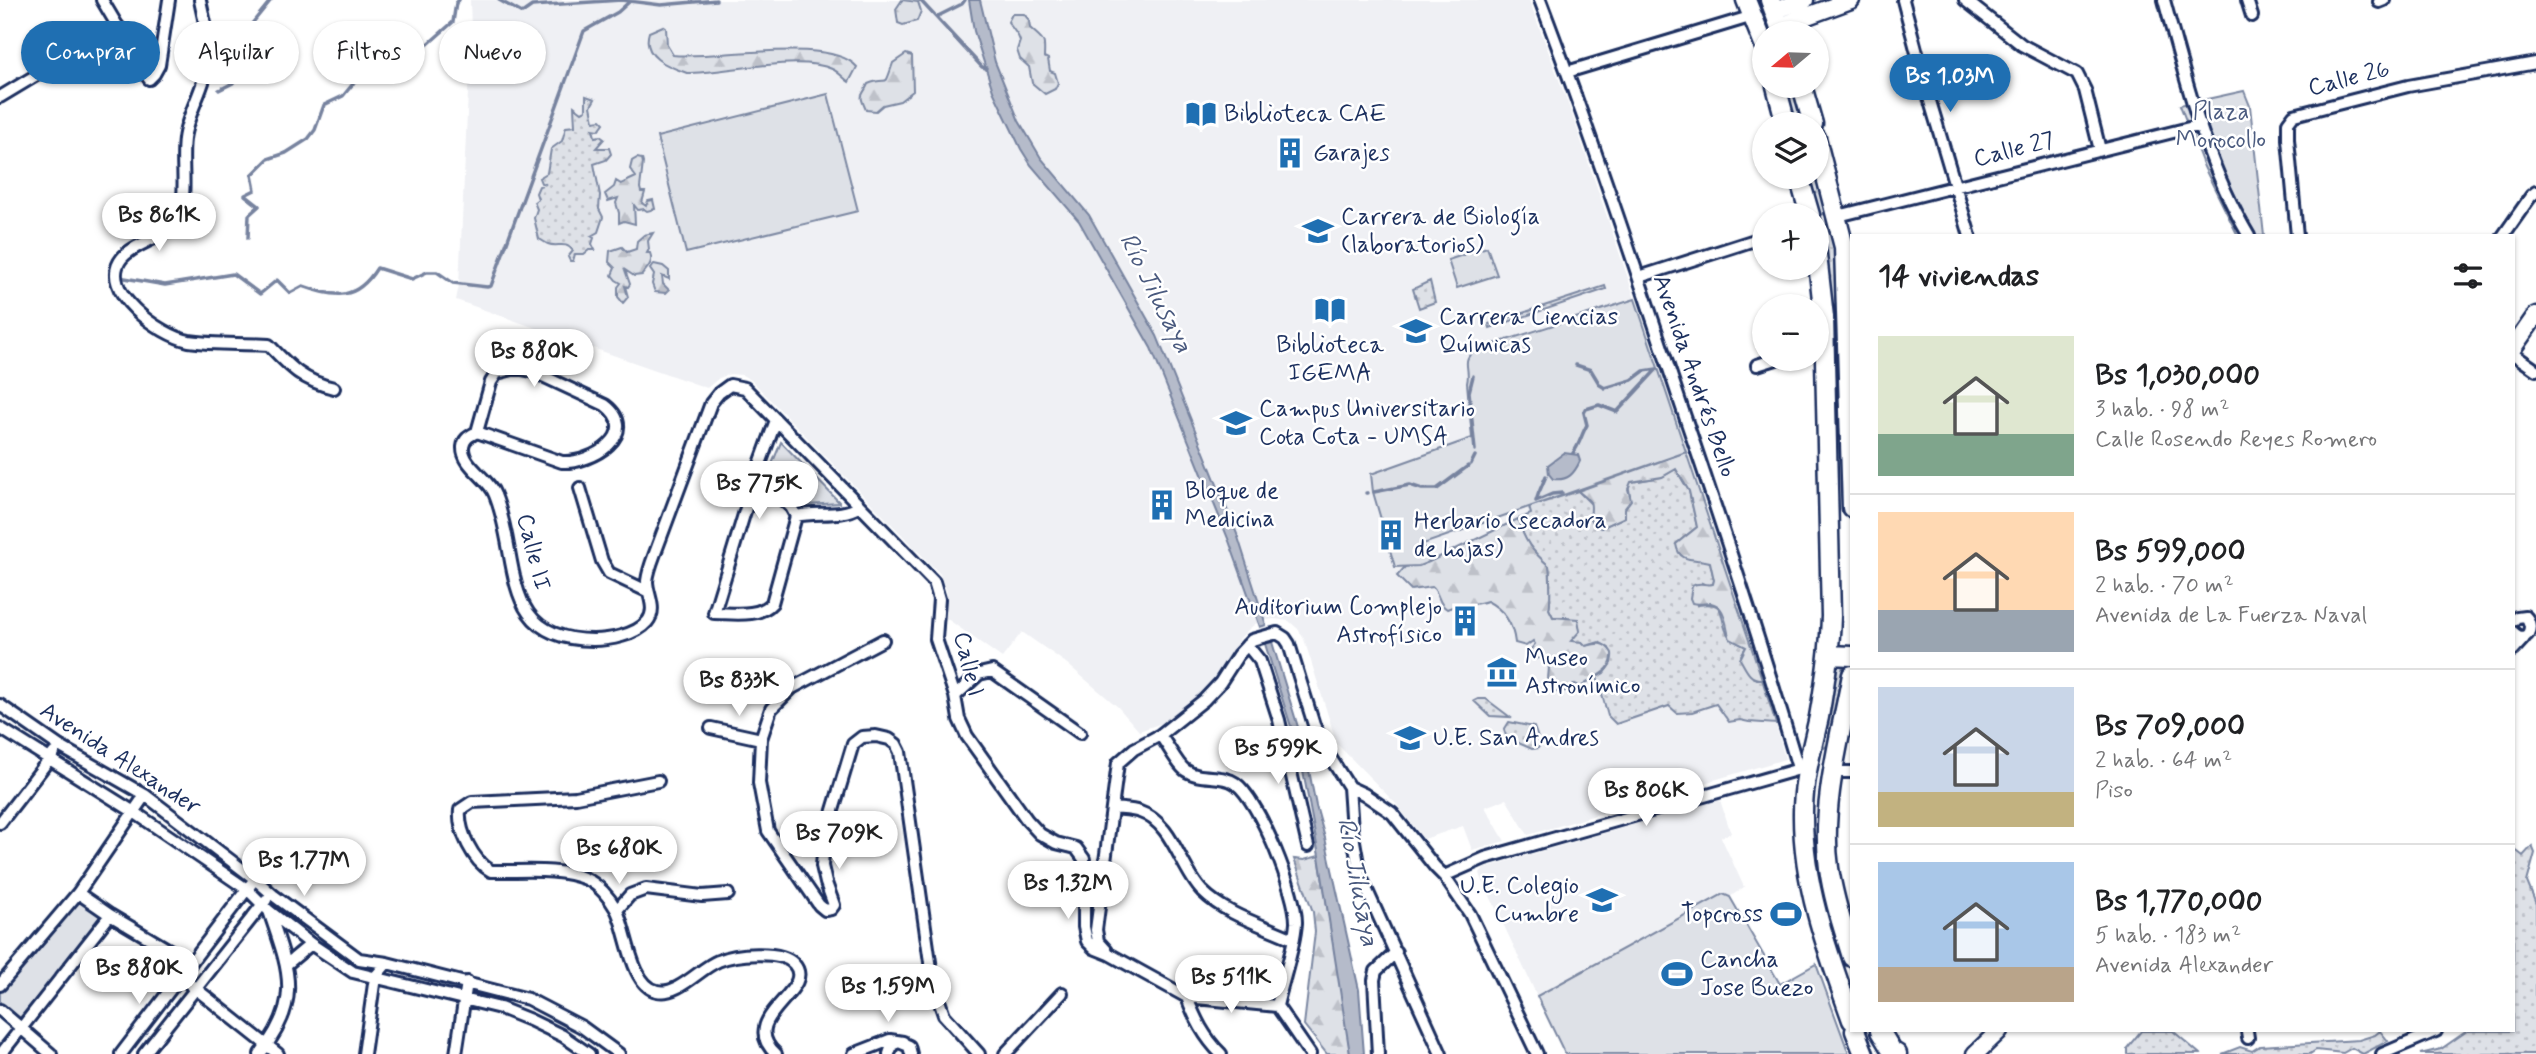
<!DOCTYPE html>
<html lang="es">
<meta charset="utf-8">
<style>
body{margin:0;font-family:Mynerve,sans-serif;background:#f6f6f6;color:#202124;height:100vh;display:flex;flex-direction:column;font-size:26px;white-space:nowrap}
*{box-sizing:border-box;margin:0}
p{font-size:23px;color:#757577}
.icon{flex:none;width:38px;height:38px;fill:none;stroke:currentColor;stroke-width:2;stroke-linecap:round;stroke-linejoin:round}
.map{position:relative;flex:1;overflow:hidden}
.details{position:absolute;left:1850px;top:234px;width:665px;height:798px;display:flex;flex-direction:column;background:#fff;border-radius:0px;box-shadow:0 2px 5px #0004}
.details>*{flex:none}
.banner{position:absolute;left:21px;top:21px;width:665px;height:63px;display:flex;gap:14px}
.needle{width:46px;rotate:251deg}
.fabs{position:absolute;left:1752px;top:21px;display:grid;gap:14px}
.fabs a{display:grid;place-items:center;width:77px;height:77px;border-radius:50%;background:#fff;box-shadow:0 2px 5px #0004;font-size:35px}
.price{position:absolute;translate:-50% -60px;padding:0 16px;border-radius:24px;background:#fff;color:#222;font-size:23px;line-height:46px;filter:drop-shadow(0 2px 4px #0008)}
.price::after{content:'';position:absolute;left:50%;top:42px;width:21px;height:16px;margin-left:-10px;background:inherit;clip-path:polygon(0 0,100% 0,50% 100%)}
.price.current{background:#1f6fb2;color:#fff}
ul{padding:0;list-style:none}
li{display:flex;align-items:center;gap:21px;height:175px;padding:0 28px}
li+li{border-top:2px solid #e0e0e0}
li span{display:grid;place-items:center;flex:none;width:196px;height:140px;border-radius:0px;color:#555}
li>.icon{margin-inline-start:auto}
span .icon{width:84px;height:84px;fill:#fffc;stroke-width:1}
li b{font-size:30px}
h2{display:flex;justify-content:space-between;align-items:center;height:84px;padding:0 28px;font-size:30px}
.pill{padding:0 24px;border-radius:32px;background:#fff;box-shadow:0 2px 5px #0004;font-size:24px;line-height:63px}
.pill.current{background:#1f6fb2;color:#fff}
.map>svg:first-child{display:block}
.built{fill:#eff0f4}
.grass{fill:url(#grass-dots);stroke:#7c88a2;stroke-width:2}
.forest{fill:url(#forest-firs);stroke:#7c88a2;stroke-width:2}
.green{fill:#dee1e7;stroke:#7c88a2;stroke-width:2}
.water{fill:#b5bbca;stroke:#77839f;stroke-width:2}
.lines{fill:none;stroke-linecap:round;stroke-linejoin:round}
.stream{stroke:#77839f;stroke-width:3.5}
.street-casing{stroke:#1b2f5e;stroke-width:16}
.secondary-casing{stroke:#1b2f5e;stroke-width:21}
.primary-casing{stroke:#1b2f5e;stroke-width:23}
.street{stroke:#fff;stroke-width:10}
.secondary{stroke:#fff;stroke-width:16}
.primary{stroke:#fff;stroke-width:18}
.labels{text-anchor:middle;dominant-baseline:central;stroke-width:5;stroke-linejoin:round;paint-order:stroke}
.street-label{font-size:24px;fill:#1b2f5e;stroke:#fff}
.park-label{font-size:24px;fill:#4c5c80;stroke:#fff}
.poi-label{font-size:24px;fill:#1b2f5e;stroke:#fff;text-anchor:start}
.water-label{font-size:26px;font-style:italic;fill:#49597e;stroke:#fff}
</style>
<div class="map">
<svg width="2536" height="1054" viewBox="0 0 2536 1054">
<defs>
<pattern id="grass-dots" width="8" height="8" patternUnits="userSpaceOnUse" patternTransform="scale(1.75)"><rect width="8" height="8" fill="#dee1e7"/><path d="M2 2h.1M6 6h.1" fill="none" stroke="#bec1c9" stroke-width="1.8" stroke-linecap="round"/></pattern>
<pattern id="forest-firs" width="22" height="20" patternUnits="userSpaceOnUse" patternTransform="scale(1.75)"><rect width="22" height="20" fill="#dee1e7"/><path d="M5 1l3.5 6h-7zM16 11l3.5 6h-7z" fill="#bec1c9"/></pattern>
</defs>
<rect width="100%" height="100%" fill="#fff"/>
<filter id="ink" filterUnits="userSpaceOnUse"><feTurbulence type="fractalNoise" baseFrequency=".0143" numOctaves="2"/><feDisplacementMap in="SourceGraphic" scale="14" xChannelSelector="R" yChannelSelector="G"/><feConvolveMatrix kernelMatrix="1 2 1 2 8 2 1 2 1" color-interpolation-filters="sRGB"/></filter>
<g filter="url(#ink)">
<path class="built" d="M470 0H1529L1572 114 1631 287 1773 714 1785 759 1528 835 1506 799 1485 807 1505 841 1472 850 1463 826 1424 839 1398 806 1337 744 1304 639 1298 629 1289 621 1274 619 1258 622 1250 628 1240 638 1219 674 1201 694 1162 723 1139 731 1118 707 1066 663 1022 632 1002 658 946 618 947 592 940 574 751 380 742 375 730 374 719 378 707 388 456 300 459 285 471 28Z
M1720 800 1731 833 1721 837 1744 887 1730 897 1723 894 1537 996 1482 879 1480 873 1484 868Z"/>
<path class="grass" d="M1785 86H1792L1795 90 1805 124H1794Z
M586 96 595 99 591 106 594 121 601 120 604 123 599 130 593 129 595 137 600 136 604 139 596 148H609L611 154 606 160 594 164 600 195 599 209 603 217 598 232 591 236 594 238 592 244 595 250H589L584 254H575L573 261H570L568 257 573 251C565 240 558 248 548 244 545 243 542 240 539 239L534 218 537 209 534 202 538 199 536 193 539 186 546 184 541 183 539 178 547 173 551 149 562 141 566 127 575 126 574 106 582 112 586 110Z
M1817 169 1828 213 1821 215 1823 222 1820 223 1808 177H1816Z
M1829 217 1835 243 1839 322 1835 316H1832L1826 248 1821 226 1827 225 1826 218Z
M1430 281 1435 302 1419 308 1413 289Z
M1605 286 1606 289 1490 328 1489 324Z
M1676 469 1689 491 1697 527 1676 544 1710 562 1714 580 1713 584 1708 586 1702 583 1698 605C1728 601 1718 614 1727 633 1731 641 1739 642 1746 647L1741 655 1745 665 1757 679H1762L1776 724 1749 722 1740 720 1729 722 1716 704 1692 712 1677 713 1669 706 1616 724 1608 716 1597 677 1604 673 1611 663 1609 648 1599 642 1586 646 1582 642H1571L1575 636 1567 617H1553L1549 609C1551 605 1550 572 1549 566 1530 550 1525 543 1518 519L1531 514 1529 507 1578 491 1593 506 1590 515 1601 528 1624 517V512L1630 495 1628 484 1631 482 1662 477Z
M1841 663 1843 665 1828 745 1824 748 1822 745 1838 665Z
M1478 699H1486L1510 717 1490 716 1474 701Z
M1509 722 1534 727 1540 744 1538 748 1532 749 1507 738 1504 730Z
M2532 846 2535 853 2527 882 2536 904V1054H2420L2441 1049 2467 1031H2513V848L2523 856Z
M2141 1031H2173L2200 1054H2127V1048Z
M2380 1031 2388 1041 2363 1054 2352 1048 2343 1053 2316 1050 2310 1054H2222L2240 1047 2252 1051 2260 1046 2359 1040 2375 1035Z"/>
<path class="forest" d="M902 0 918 2 921 11 917 21 903 25 898 23 896 9Z
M1012 14H1024L1029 20 1030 28C1044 41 1045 38 1044 57L1048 59 1050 71 1055 73 1058 83 1055 89 1045 94 1032 83 1029 67 1020 59 1017 50 1020 41 1018 36 1008 22Z
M663 26 666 28 667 45 673 55C713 60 830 35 857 67L849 82C843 78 839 72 832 69 800 54 724 73 687 73 670 67 641 58 649 32Z
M906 54 912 56 913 91 900 101 883 105 876 111 866 110C858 92 862 98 868 84 891 75 883 91 893 63Z
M637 158 642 159 643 163 640 188 641 192H645L642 203 646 206 648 201 653 200 655 209 647 211 644 209 638 210 634 205 635 224 624 221 619 223V213L616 203 618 198 608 201 605 194 614 187 616 181 621 184 636 177 630 169 632 161Z
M653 233 648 241 649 249 647 253H650C654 263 647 268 642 275L634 276 625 270 630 284 628 287 625 286 628 297 623 303 618 297V287L621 283 616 280 612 275 615 268 609 262 610 251 622 247 627 252 636 249 637 241 644 235Z
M654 264 663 266 669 271V279L662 276 663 284 669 290 666 293 655 292 652 284 654 275 650 269Z
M1686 452 1762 679C1749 680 1746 669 1740 659L1746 647 1730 639C1725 627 1727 606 1711 603 1704 603 1699 605 1692 603L1690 598 1692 586C1700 581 1705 586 1713 584L1714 580 1710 562C1695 558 1679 564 1676 544L1697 527 1689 491 1676 469 1662 477 1631 482 1628 489 1631 500 1625 508V517L1601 528 1595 526 1590 519C1592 501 1593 503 1578 491Z
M1518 519C1524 541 1532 551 1549 566 1550 572 1551 605 1549 609L1553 617 1578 619 1580 631 1571 641 1582 642 1586 646C1598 643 1605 641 1612 653 1614 673 1593 676 1581 687L1575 684 1565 691 1555 692C1540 679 1556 669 1544 657L1535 659 1531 656V649L1535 644 1533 641 1526 646 1515 643C1513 624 1505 610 1487 601 1474 606 1460 603 1447 609 1437 603 1440 593 1432 587L1411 590 1397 576 1405 567 1429 562Z
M1319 856 1347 1027 1350 1054H1327L1304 1025 1315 932 1313 912 1294 859 1304 860Z"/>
<path class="green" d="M2244 91 2250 106 2264 236H2238L2204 167 2180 105Z
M828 94 858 211 686 253 657 137Z
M1487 247 1497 275 1457 288 1448 260Z
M1635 299 1686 452 1423 544 1429 562 1419 566 1395 567 1373 492 1371 474 1472 438 1467 383C1471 368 1460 361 1475 350Z
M781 442 839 502V503L807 505 802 507 771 475 770 469Z
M1723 894 1730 897 1780 984 1816 964 1849 1054H1565L1537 996Z
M79 898 103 918 19 1019 0 1003V992Z"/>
<path class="water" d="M969 0H980L995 62 1019 121 1041 158 1089 215 1157 336 1237 534 1266 625 1260 627 1229 541 1151 348 1079 221 1031 165 1021 149 993 91 974 31Z
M1564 453 1578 455 1580 461C1574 474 1568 481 1553 479L1549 474 1548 465Z
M1272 642 1305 750 1316 806 1325 838 1359 990 1364 1054H1350L1319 856 1300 755 1265 644Z"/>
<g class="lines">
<path class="stream" d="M499 0 522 13 532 6 621 0 661 5 716 0
M920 0 982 67 986 68
M936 17 962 4 965 0
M219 90 233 83 245 50 246 31 271 0
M248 238 249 215 259 206 245 195 255 190 252 175 268 159 286 153 308 139 315 130 324 105 343 96 384 46 417 54 453 22 456 3 459 0
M119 277 165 285 233 274 260 294 277 280 290 293 303 286C336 298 356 301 377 268L412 279 427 272H437L453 283 487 287 491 286 584 31 618 12 629 2
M1473 376 1469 392 1475 450
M1573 453C1580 444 1581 435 1587 425L1584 413 1586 409 1599 405 1617 412 1657 369 1644 371 1632 380 1605 388 1600 385 1591 370 1576 365
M1471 464 1475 456
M1540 490 1546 476
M1374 492 1410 485 1422 489H1437L1468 466
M1539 492 1536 501 1552 494 1562 493
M1366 493H1368"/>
<g class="street-casing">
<path id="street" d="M102 0 149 79 154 74 159 65 169 0
M200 0C204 21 211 42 208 63 205 87 187 114 184 139 181 164 187 189 180 213 173 238 137 240 122 258 96 290 161 336 189 341 215 345 243 343 269 345 290 367 303 381 334 388
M1540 0C1591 134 1636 269 1681 405 1722 525 1762 646 1798 768
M1903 0 1927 91 1970 236
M1965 0 2022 45 2077 74 2085 90 2100 150
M2164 0C2186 80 2206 165 2249 236
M2247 0 2252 16
M2379 2 2384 0
M1567 72 1753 16
M0 97 118 26
M1838 216 2201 125
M2297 236 2288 139V123L2294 115 2408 86 2536 63
M2503 236 2531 196 2536 192
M1639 277 1764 237
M2513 354 2536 370
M1757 365 1776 359
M516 368 532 371 605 405C642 433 592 464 562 462L477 432 491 382 497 373Z
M477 432C470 436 464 438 463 447 462 466 489 478 495 495 521 559 498 640 593 640 609 640 636 635 647 622 658 609 647 595 647 581 648 573 651 564 654 556L711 403 719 393 730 385 745 388 934 582 939 599 936 639 955 696 959 719 967 736 1027 820 1040 834 1056 843 1076 848 1084 859V927L1087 941 1094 948 1109 954 1187 997 1277 1006 1310 1054
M756 475 791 507 796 516 772 603C759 618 732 613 714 613L756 475 776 420
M580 488 602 561 609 573 647 591
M796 516C817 511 841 518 860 506
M2513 621 2517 617 2525 616C2536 626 2527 646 2513 632
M883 640 792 688 771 709 761 739 759 783 768 831 819 905 825 910 831 909 834 905 826 883 822 866 824 840 853 744 862 737 876 736 889 739 896 744 900 752 933 983 944 1015 979 1054
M1247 645 1260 661 1279 720 1308 846
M2513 650 2524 638
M955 696 979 674 992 671 1080 733
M0 705 59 746 145 795 255 879 273 895 359 959 387 963 528 999 582 1027 619 1054
M0 728 134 812 248 890 269 911 311 944 353 972 500 1008 530 1020 563 1036 589 1054
M711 728 761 739
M1160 735C1168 745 1177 764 1185 770 1200 781 1220 773 1235 783 1259 799 1297 895 1296 923 1294 950 1283 979 1277 1006
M1834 772H1852
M658 781 576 797 472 802 460 810C458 831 473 861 491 871 521 872 558 867 586 879 598 884 610 898 616 909 627 928 630 985 657 991 678 996 700 968 718 961 734 954 781 949 794 964 818 991 735 1017 776 1054
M1349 787 1364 794 1392 813 1435 867 1444 876 1470 914 1537 1054
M1114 808C1122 809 1132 809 1140 812 1173 823 1180 868 1202 891 1226 915 1263 925 1293 939
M0 823 54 753
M1444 876 1485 858 1803 768
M78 893 110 915 191 963
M617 910 630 895 646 889 702 896 728 894
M1107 951 1098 941 1096 930 1118 763 1134 749 1160 735 1204 700 1220 683 1238 655 1252 640 1277 633 1285 638 1289 644 1314 725 1328 754 1349 787 1352 830 1360 875 1441 1054
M287 964 311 944
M181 977 278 1054
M0 985 78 893 145 795
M1187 997C1195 1019 1204 1037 1221 1054
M0 1010 51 1054
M2247 1031 2248 1038
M1 1054 110 915
M121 1054 251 884
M144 1054 266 900
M260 1054C303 1000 289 970 269 911
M364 1054 375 977 387 963
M456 1054 467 982
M854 1054 890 1040 903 1042
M889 1054 892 1045 899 1042 909 1046 911 1054
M1005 1054 1062 993
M1378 1054 1374 980 1376 971 1396 952
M2382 1054 2436 1031"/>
</g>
<g class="secondary-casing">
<path id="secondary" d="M1774 11 1805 0
M1780 26 1851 0
M2513 348 2536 315
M1975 1054 1999 1031"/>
</g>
<g class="primary-casing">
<path id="primary" d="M1746 0 1764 45
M1770 0 1782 33
M1776 86 1786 124
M1802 86 1813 124
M1816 138 1844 247 1852 508
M1799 177 1810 215
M1816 246 1824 317 1831 616C1830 651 1825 683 1819 717 1812 748 1803 780 1803 812 1802 884 1828 953 1852 1020
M1830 655 1852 656
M1852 675C1841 734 1820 807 1829 868 1833 898 1843 927 1852 957
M1855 1031 1864 1054
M1880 1031 1892 1051 1897 1054"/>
</g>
<use href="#street" class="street"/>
<use href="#secondary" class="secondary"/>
<use href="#primary" class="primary"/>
</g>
</g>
<defs>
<g id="library-bare" transform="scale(2.415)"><path d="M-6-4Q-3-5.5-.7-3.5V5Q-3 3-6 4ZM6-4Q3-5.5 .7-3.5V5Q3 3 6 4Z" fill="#1f6fb2" stroke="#fff" stroke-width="2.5" paint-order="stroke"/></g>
<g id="building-bare" transform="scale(2.415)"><path d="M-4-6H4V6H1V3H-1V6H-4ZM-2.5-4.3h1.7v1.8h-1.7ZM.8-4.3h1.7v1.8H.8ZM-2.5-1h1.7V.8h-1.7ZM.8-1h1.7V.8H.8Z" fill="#1f6fb2" stroke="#fff" stroke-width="2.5" paint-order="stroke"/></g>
<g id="university-bare" transform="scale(2.415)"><path d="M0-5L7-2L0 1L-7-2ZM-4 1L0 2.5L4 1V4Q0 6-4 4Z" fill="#1f6fb2" stroke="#fff" stroke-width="2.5" paint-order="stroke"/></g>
<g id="museum-bare" transform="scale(2.415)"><path d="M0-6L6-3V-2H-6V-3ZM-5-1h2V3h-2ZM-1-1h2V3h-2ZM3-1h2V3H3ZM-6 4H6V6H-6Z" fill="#1f6fb2" stroke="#fff" stroke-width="2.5" paint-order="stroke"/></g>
<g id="school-bare" transform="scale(2.415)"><path d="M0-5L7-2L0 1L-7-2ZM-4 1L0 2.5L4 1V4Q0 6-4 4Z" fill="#1f6fb2" stroke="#fff" stroke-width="2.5" paint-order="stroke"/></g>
<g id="stadium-bare" transform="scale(2.415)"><path d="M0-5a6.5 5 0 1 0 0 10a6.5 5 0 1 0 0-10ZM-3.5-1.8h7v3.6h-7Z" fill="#1f6fb2" stroke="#fff" stroke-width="2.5" paint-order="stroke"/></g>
</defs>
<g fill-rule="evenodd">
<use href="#library-bare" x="1201" y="114"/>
<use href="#building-bare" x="1290" y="153"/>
<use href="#university-bare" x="1318" y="231"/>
<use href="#library-bare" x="1330" y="310"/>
<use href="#university-bare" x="1416" y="331"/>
<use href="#university-bare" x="1236" y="423"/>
<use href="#building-bare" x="1162" y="505"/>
<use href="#building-bare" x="1391" y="535"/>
<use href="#building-bare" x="1465" y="621"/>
<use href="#museum-bare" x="1502" y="672"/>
<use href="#school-bare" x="1410" y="738"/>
<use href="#school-bare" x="1602" y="900"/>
<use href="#stadium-bare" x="1786" y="914"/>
<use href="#stadium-bare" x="1677" y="974"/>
</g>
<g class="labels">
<g class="street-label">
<text transform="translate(2349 79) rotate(-14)">Calle 26</text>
<text transform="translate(2014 150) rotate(-14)">Calle 27</text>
<text transform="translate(1694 376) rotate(71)">Avenida Andrés Bello</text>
<text transform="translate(533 552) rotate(76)">Calle II</text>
<text transform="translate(968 664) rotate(77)">Calle I</text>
<text transform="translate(120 759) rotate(33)">Avenida Alexander</text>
</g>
<g class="park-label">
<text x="2221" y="112">Plaza<tspan x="2221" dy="28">Morocollo</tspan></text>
</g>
<g class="poi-label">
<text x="1224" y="114">Biblioteca CAE</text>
<text x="1313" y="153">Garajes</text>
<text x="1341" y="217">Carrera de Biología<tspan x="1341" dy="28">(laboratorios)</tspan></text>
<text x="1439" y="317">Carrera Ciencias<tspan x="1439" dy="28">Químicas</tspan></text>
<text x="1330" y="345" text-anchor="middle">Biblioteca<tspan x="1330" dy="28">IGEMA</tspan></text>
<text x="1259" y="409">Campus Universitario<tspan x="1259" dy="28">Cota Cota - UMSA</tspan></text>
<text x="1185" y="491">Bloque de<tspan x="1185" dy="28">Medicina</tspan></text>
<text x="1414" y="521">Herbario (secadora<tspan x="1414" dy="28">de hojas)</tspan></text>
<text x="1442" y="607" text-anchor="end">Auditorium Complejo<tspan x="1442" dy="28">Astrofísico</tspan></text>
<text x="1525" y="658">Museo<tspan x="1525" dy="28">Astronímico</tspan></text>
<text x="1433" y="738">U.E. San Andres</text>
<text x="1579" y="886" text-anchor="end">U.E. Colegio<tspan x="1579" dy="28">Cumbre</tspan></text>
<text x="1763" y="914" text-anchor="end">Topcross</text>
<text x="1700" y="960">Cancha<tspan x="1700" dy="28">Jose Buezo</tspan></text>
</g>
<g class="water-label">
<text transform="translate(1155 293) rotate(63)">Río Jilusaya</text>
<text transform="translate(1357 882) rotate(79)">Río Jilusaya</text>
</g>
</g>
</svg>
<div class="fabs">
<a><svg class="needle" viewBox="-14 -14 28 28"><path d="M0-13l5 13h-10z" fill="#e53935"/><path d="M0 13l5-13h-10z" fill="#757577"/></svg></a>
<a><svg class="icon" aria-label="layers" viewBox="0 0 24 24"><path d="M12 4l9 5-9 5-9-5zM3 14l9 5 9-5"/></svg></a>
<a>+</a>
<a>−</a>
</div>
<b class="price current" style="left:1950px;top:114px">Bs 1.03M</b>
<b class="price" style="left:159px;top:253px">Bs 861K</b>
<b class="price" style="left:534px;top:389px">Bs 880K</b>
<b class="price" style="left:759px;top:521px">Bs 775K</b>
<b class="price" style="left:739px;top:718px">Bs 833K</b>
<b class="price" style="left:1278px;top:786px">Bs 599K</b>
<b class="price" style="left:1646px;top:828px">Bs 806K</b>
<b class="price" style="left:839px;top:871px">Bs 709K</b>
<b class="price" style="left:619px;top:886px">Bs 680K</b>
<b class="price" style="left:304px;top:898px">Bs 1.77M</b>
<b class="price" style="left:1068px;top:921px">Bs 1.32M</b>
<b class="price" style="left:139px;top:1006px">Bs 880K</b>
<b class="price" style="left:1231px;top:1015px">Bs 511K</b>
<b class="price" style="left:888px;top:1024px">Bs 1.59M</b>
<div class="banner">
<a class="pill current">Comprar</a>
<a class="pill">Alquilar</a>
<a class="pill">Filtros</a>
<a class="pill">Nuevo</a>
</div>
<section class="details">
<h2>14 viviendas<svg class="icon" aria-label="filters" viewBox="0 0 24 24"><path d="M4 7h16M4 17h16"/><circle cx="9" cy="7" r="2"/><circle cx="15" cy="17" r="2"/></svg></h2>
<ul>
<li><span style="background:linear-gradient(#dfe7d0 70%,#7fa58c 0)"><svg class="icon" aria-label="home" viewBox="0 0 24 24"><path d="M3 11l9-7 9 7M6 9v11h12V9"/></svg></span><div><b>Bs 1,030,000</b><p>3 hab. · 98 m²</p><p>Calle Rosendo Reyes Romero</p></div></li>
<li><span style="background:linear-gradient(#ffd9b3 70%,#9aa5b1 0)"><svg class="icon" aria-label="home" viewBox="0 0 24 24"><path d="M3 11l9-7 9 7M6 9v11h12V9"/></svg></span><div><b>Bs 599,000</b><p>2 hab. · 70 m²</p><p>Avenida de La Fuerza Naval</p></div></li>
<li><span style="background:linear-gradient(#c9d6e8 75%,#c2b280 0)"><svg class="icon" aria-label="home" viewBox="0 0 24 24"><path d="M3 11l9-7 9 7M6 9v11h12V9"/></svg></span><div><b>Bs 709,000</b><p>2 hab. · 64 m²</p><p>Piso</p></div></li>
<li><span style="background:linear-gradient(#a9c7e8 75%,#b9a48a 0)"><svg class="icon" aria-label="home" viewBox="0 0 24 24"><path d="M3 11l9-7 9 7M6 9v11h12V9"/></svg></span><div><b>Bs 1,770,000</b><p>5 hab. · 183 m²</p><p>Avenida Alexander</p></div></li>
</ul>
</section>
</div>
